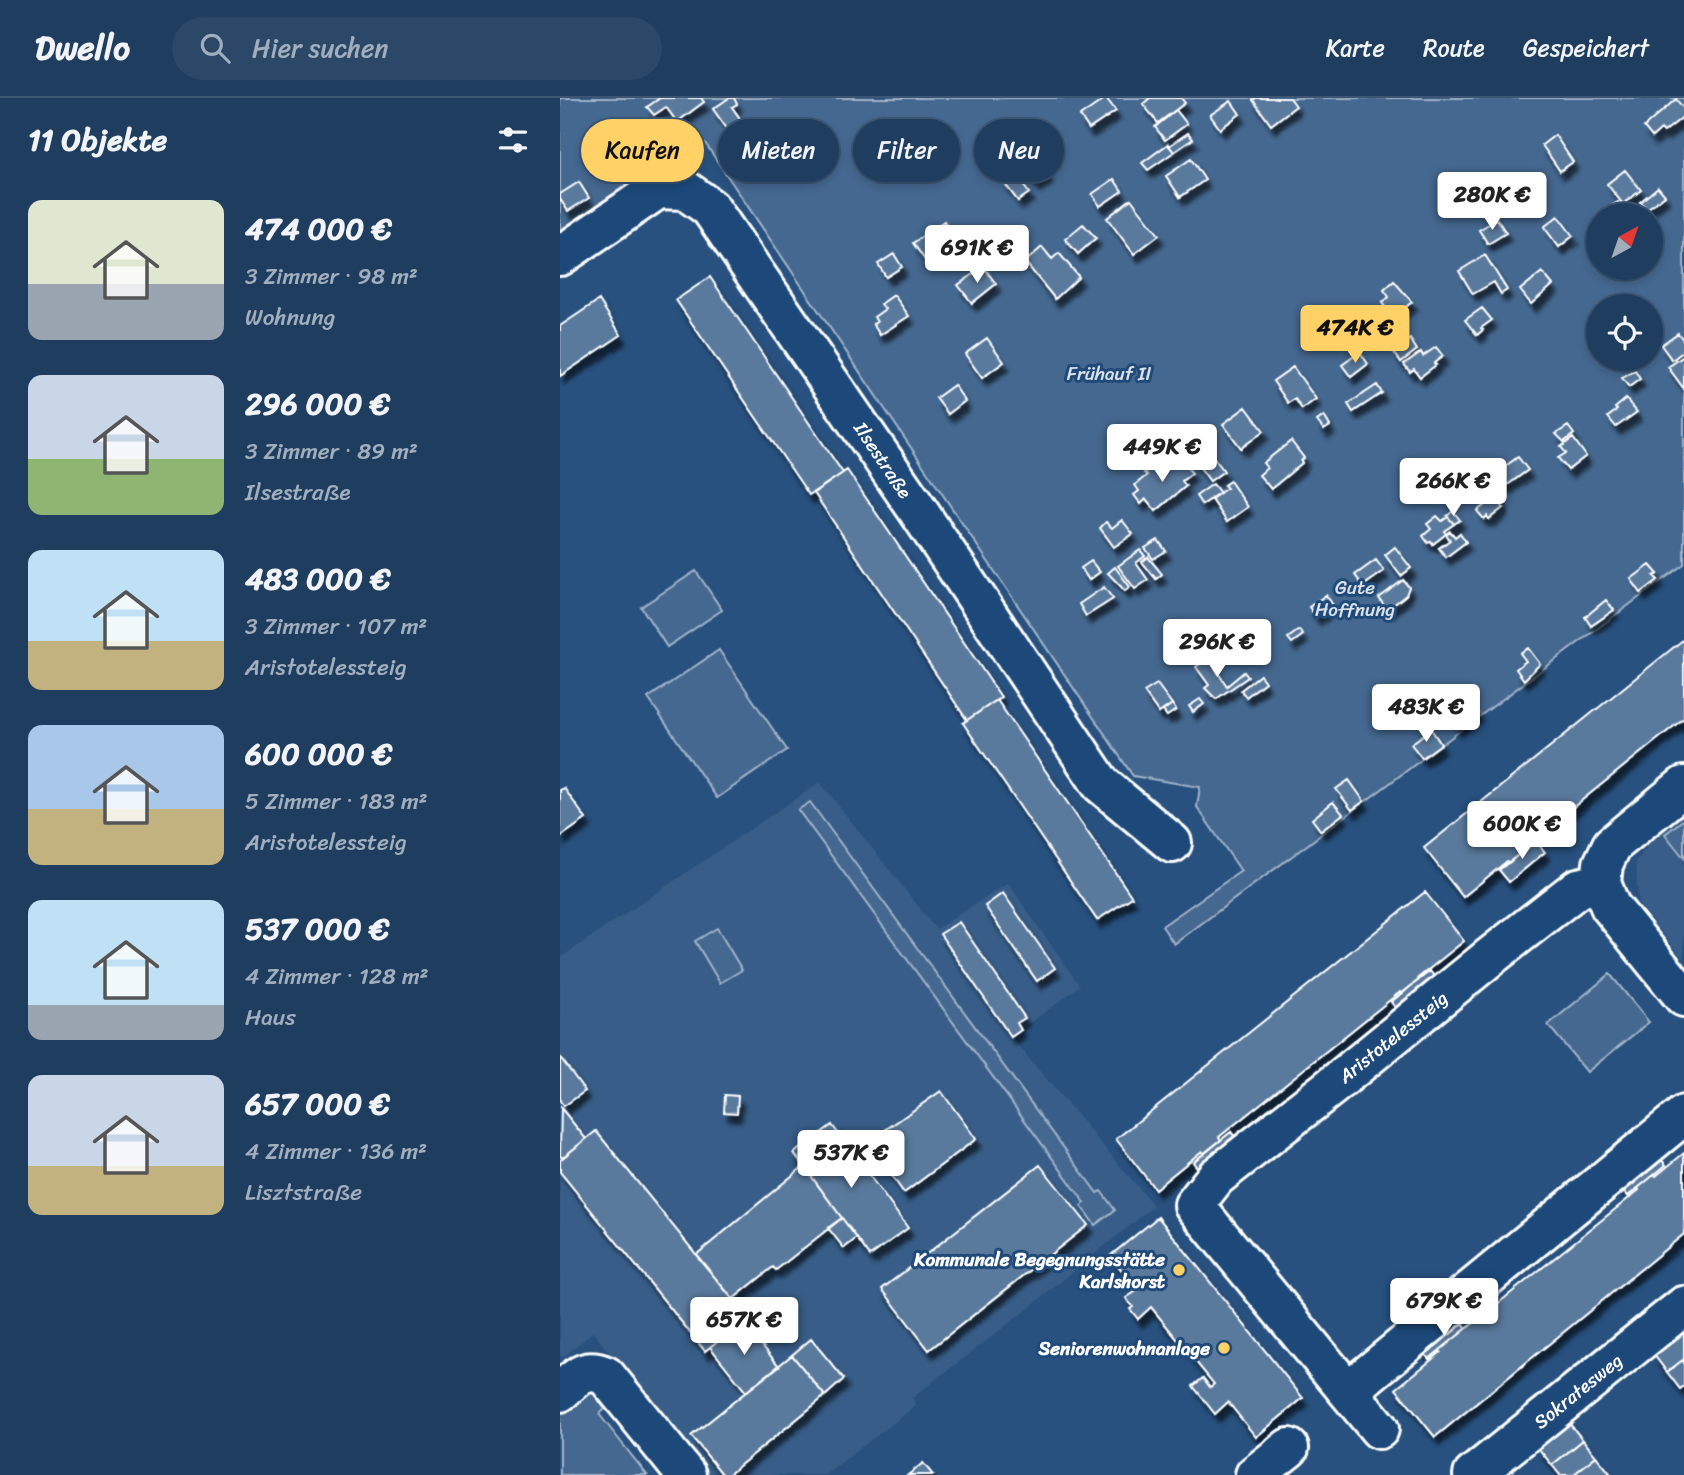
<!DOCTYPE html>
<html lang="de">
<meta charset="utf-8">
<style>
body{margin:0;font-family:Sriracha,sans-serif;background:#2b4868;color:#f1f3f6;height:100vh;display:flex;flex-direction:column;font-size:26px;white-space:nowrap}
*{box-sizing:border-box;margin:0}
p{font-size:23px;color:#a1aebd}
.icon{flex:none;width:38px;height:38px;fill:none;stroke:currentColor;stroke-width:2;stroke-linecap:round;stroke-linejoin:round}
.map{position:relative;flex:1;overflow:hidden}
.drawer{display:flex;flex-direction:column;background:#1e3d5f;width:560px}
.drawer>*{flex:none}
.banner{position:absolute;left:21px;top:21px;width:665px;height:63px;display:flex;gap:14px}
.needle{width:46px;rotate:40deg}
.controls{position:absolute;left:1026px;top:105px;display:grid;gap:14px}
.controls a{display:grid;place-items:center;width:77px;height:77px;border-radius:50%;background:#1e3d5f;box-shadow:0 4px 10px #0003,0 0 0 2px #3c5674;font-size:35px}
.price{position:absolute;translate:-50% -60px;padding:0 16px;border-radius:7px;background:#fff;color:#222;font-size:23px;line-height:46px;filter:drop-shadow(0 2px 4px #0008)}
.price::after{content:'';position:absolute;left:50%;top:42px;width:21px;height:16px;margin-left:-10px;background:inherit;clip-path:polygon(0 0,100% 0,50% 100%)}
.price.active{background:#ffd166;color:#111}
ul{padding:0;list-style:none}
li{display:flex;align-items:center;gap:21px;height:175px;padding:0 28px}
li span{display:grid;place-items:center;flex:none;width:196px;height:140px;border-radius:14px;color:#555}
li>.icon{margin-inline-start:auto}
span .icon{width:84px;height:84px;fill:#fffc;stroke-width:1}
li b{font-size:30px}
h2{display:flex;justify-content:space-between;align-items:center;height:84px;padding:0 28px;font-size:30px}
.tag{padding:0 24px;border-radius:32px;background:#1e3d5f;box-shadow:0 4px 10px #0003,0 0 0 2px #3c5674;font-size:24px;line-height:63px}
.tag.active{background:#ffd166;color:#111}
header{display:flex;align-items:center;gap:42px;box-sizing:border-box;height:98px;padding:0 35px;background:#1e3d5f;border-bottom:2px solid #3c5674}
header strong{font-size:33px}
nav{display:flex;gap:38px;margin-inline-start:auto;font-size:24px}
.search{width:490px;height:63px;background:#2b4868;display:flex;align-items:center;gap:18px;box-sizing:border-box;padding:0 24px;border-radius:38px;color:#a1aebd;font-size:26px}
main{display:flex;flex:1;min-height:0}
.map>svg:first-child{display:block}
.built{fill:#375d88}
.green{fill:#446890;stroke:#a2b4c8;stroke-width:2;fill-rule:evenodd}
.building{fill:#5a7a9d;stroke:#fff;stroke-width:2;filter:url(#shadow)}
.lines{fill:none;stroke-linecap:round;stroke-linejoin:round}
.minor-casing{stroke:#fff;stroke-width:44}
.minor{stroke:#1f4a7a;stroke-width:38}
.poi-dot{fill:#ffd166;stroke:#1f4a7a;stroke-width:2.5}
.labels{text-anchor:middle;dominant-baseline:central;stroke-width:6;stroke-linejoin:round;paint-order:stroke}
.park-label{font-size:19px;fill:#dae1e9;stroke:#1f4a7a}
.street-label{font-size:19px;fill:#fff;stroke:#1f4a7a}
.poi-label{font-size:19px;font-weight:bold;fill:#fff;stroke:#1f4a7a;text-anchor:end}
</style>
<header>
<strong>Dwello</strong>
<div class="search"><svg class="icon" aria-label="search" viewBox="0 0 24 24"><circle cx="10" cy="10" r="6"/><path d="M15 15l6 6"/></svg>Hier suchen</div>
<nav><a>Karte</a><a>Route</a><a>Gespeichert</a></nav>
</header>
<main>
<section class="drawer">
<h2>11 Objekte<svg class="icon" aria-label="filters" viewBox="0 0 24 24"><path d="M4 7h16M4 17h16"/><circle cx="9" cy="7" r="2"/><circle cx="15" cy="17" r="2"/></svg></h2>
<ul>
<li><span style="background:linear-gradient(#dfe7d0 60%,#9aa5b1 0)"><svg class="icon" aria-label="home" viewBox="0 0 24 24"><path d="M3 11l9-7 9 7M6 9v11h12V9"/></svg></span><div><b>474 000 €</b><p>3 Zimmer · 98 m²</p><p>Wohnung</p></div></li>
<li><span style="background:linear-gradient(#c9d6e8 60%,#8fb573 0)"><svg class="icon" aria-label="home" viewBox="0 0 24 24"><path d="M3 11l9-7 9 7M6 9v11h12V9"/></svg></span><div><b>296 000 €</b><p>3 Zimmer · 89 m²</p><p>Ilsestraße</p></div></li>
<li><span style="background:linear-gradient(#bfe0f5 65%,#c2b280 0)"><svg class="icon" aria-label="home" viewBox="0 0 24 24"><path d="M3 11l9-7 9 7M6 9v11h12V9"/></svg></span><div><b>483 000 €</b><p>3 Zimmer · 107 m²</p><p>Aristotelessteig</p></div></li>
<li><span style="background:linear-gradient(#a9c7e8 60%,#c2b280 0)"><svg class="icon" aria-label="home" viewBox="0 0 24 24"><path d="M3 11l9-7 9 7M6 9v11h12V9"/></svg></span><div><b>600 000 €</b><p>5 Zimmer · 183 m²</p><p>Aristotelessteig</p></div></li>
<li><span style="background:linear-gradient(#bfe0f5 75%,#9aa5b1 0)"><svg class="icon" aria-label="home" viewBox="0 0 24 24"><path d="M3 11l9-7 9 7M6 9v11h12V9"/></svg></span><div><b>537 000 €</b><p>4 Zimmer · 128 m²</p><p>Haus</p></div></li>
<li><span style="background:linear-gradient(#c9d6e8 65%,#c2b280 0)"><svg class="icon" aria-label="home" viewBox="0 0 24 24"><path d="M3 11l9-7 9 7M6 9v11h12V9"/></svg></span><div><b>657 000 €</b><p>4 Zimmer · 136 m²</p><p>Lisztstraße</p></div></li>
</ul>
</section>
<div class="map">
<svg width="1124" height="1377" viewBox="0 0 1124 1377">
<defs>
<filter id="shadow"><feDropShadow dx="4.5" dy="8" stdDeviation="2" flood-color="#0009"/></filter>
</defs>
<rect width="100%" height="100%" fill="#28517f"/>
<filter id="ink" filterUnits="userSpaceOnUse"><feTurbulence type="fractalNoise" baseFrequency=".0143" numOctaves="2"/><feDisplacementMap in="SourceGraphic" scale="14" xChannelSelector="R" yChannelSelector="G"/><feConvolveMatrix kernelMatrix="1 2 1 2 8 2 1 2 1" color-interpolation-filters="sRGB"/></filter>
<g filter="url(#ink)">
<path class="built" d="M260 684 376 831 448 785 520 888 451 939 594 1108 460 1217 352 1300 357 1307 265 1377H146L33 1234 2 1260 0 1257V860Z
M1124 717V862L1078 805 1076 763 1091 744Z"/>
<path class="green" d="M0 0H1124V466L614 846 602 828 681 773 637 709 640 689 573 678 145 45 0 143ZM1038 117H1090V170H1038ZM1038 208H1090V261H1038Z
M136 473 162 512 107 549 81 509Z
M159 552 227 652 157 700 88 600Z
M250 704 537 1095 541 1093 555 1112 535 1127 521 1108 525 1105 238 712Z
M1124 721V760L1105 736Z
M157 830 182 872 160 885 135 843Z
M1050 876 1089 924 1027 974 988 927Z
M23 1291 42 1295 54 1303 39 1316 87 1377H0V1307Z"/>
<path class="building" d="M100 0H141L144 4 117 24 106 9 94 17 87 9Z
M169 0H174L177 6 172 9 186 29 172 38 153 11Z
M546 0 556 13 529 31 520 18Z
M590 0H621L625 5 598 25 583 6Z
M696 0H730L736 8 711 27 693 2Z
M1116 1 1124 11V18L1104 34 1101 31 1092 39 1084 29Z
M671 3 680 16 660 31 650 17Z
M616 12 627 26 605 42 595 29Z
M80 34 89 45 71 58 62 46Z
M628 35 633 41 614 54 609 48Z
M478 37 494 60 482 68 488 78 475 86 453 55Z
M995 37 1013 64 1000 73 982 47Z
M608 46 614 54 588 72 582 65Z
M631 61 645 82 620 99 606 78Z
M1065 72 1081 92 1063 106 1047 86Z
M453 74 469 95 458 103 442 82Z
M554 81 562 93 540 108 532 96Z
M19 84 29 100 8 113 0 101V96Z
M1098 89 1105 97 1087 111 1080 104Z
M571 101 599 137 574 156 547 120Z
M1058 104 1063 109 1052 117 1047 111Z
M998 118 1013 138 999 149 984 129Z
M937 121 946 135 928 146 919 132Z
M384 123 396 140 365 162 353 145Z
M523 126 536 140 518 156 505 141Z
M1038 133V153L1029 140Z
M482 149 492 161 499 155 519 179 495 201 465 164Z
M334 156 342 169 326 179 318 166Z
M925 157 947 192 941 196 934 184 913 196 899 173Z
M424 169 436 186 412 205 398 187Z
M982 174 993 187 971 206 960 192Z
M150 179 283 375 249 397 116 202Z
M834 183 852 204 833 219 822 205 829 199 824 192Z
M334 197 349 218 320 237 313 226 317 224 314 219 325 211 321 206Z
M39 202 61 237 0 278V228Z
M922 210 932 222 921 230 923 232 917 237 905 222Z
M1118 235 1124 243V253L1112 262 1101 247Z
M427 240 444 264 422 280 405 256Z
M850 241 857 252 841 264 833 253Z
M876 249 883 258 874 265 876 267 860 279 854 271 850 274 844 266 861 254 863 258Z
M800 254 808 266 791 279 782 267Z
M1124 258V291L1108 269Z
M733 269 756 301 742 311 735 301 728 305 713 283Z
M1075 273 1080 281 1069 289 1062 280Z
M394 287 405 303 388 316 376 300Z
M817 287 822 295 793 314 788 306Z
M1066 301 1077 314 1056 329 1048 319 1057 312 1055 310Z
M686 309 704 333 681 350 663 326Z
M764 318 770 328 764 332 757 323Z
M1008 328 1014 336 1004 344 996 336Z
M1013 340 1026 358 1008 372 998 360 1006 355 1001 349Z
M640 341 664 373 650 383 626 351Z
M731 343 744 360 741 363 742 365 711 391 699 377 707 370 703 365Z
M958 359 968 372 946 388 936 375Z
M619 360 632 375 622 383 626 388 596 413 586 401 581 406 574 397 579 393 575 387 587 377 584 375 591 370 595 374 607 364 609 368Z
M287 372 441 599 407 622 254 395Z
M670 383 688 409 667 424 651 400 667 390 664 387Z
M653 386 660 395 642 407 636 398Z
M938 397 944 405 941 408 943 410 929 421 927 418 924 421 917 413Z
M893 413 900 422 894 426 887 418Z
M877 418 882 423 888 419 894 426 884 433 886 436 873 446 871 443 868 445 863 438 871 431 867 426Z
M562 422 573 436 554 449 540 430 546 424 552 430Z
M890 433 895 439 900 435 906 444 886 459 879 450 890 442 886 436Z
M598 442 606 453 593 461 585 450Z
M835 449 851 470 841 478 825 457Z
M580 452 585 458 576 465 588 482 575 491 558 468Z
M588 459 602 476 596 481 582 464Z
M816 462 824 473 803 488 795 477Z
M531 463 540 474 529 482 521 470Z
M1090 467 1098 476 1094 478 1098 482 1081 495 1071 481Z
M555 469 570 489 565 493 548 475Z
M843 482 849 489 846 497 827 512 819 500Z
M544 489 553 501 526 518 519 506Z
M766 497 773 507 756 519 749 509Z
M1046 502 1054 512 1031 528 1025 519Z
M739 532 743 537 732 545 728 540Z
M1124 541V620L965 748 966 750 949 765 947 763 903 799 864 750Z
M968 550 980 566 964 582 956 571 966 563 960 555Z
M648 560 667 588 684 574 688 579 656 601 645 590 649 587 636 569Z
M700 577 705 584 686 599 681 592Z
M597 586 612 606 599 615 584 594Z
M640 601 644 606 633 614 629 608Z
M437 602 572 799 537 822 403 625Z
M612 606 616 612 607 618 603 613Z
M911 606 918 615 897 630 890 621Z
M871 631 881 646 862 660 851 646Z
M789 682 804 703 792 712 776 691Z
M4 690 26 721 0 739V692Z
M773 704 783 716 761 733 752 721Z
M976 743 985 754 949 784 939 772Z
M865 794 904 843 858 880 859 882 850 889 842 896 840 894 659 1039 661 1042 644 1056 642 1053 595 1091 556 1041Z
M443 795 495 870 477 883 425 808Z
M399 824 465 920 457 925 461 932 451 939 380 836Z
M870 873 879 885 840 916 831 904Z
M0 959 25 993 4 1008 0 1003Z
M381 993 416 1041 344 1095 308 1044Z
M165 997 178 998 177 1015 164 1014Z
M1 1010 26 1041 2 1060 0 1058Z
M272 1027 348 1130 310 1158 234 1055Z
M36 1033 187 1219 145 1253 0 1074V1062Z
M671 1034 680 1045 642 1076 633 1064Z
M1124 1055V1136L875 1339 836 1291 881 1254 880 1252 1079 1092 1078 1090 1095 1076 1096 1078Z
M1097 1057 1106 1067 1068 1098 1059 1088Z
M480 1067 528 1127 369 1252 322 1191Z
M244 1068 282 1120 216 1172 213 1169 173 1201 136 1157Z
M598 1119 743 1300 696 1339 668 1304 655 1316 633 1288 643 1280 650 1289 654 1286 591 1209 578 1221 570 1211 573 1209 566 1200 578 1192 550 1158Z
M282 1120 297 1140 284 1150 268 1130Z
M898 1219 907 1230 869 1261 860 1250Z
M182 1223 219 1268 186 1294 150 1249Z
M1124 1233V1261L1107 1274 1094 1257Z
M251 1241 284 1281 265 1298 232 1257Z
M232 1257 265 1298 168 1377H163L131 1338Z
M1124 1261V1288L1120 1291 1107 1274Z
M1009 1325 1023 1342 992 1367 978 1350Z
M1023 1342 1036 1358 1013 1377H1000L992 1367Z
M1036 1358 1050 1375 1047 1377H1013Z
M363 1365 373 1377H348Z"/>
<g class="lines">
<g class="minor-casing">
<path id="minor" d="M0 158 98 91 125 92 150 110 357 411 541 686 612 745
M1124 688 1052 747 1043 766 1041 785 1050 808 1124 899
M788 1293 1124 1017
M0 1294C17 1280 23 1268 46 1278L126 1377
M819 1331 634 1107 656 1079 772 988 930 859 1018 790 1041 785
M695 1377 729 1350
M913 1377 1124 1208"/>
</g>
<use href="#minor" class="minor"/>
</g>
</g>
<g class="poi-dot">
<circle cx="619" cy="1172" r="7"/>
<circle cx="664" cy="1250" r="7"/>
</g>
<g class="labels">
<g class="park-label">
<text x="549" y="275">Frühauf II</text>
<text x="795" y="489">Gute<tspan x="795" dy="22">Hoffnung</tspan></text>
</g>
<g class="street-label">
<text transform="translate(323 362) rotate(56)">Ilsestraße</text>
<text transform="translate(833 939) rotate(-39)">Aristotelessteig</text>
<text transform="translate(1018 1293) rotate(-39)">Sokratesweg</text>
</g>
<g class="poi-label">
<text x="605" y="1161">Kommunale Begegnungsstätte<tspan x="605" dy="22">Karlshorst</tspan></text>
<text x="650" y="1250">Seniorenwohnanlage</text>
</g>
</g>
</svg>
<div class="controls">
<a><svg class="needle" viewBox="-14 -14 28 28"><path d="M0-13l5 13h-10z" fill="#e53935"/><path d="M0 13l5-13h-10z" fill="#a1aebd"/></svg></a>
<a><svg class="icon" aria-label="locate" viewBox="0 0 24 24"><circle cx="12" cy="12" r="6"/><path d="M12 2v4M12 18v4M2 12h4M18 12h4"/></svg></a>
</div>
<b class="price" style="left:932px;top:134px">280K €</b>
<b class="price" style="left:417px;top:187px">691K €</b>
<b class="price active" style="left:795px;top:267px">474K €</b>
<b class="price" style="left:602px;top:386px">449K €</b>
<b class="price" style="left:893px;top:420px">266K €</b>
<b class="price" style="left:657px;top:581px">296K €</b>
<b class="price" style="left:866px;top:646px">483K €</b>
<b class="price" style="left:962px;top:763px">600K €</b>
<b class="price" style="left:291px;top:1092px">537K €</b>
<b class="price" style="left:884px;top:1240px">679K €</b>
<b class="price" style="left:184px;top:1259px">657K €</b>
<div class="banner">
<a class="tag active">Kaufen</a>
<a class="tag">Mieten</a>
<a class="tag">Filter</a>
<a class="tag">Neu</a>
</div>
</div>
</main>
